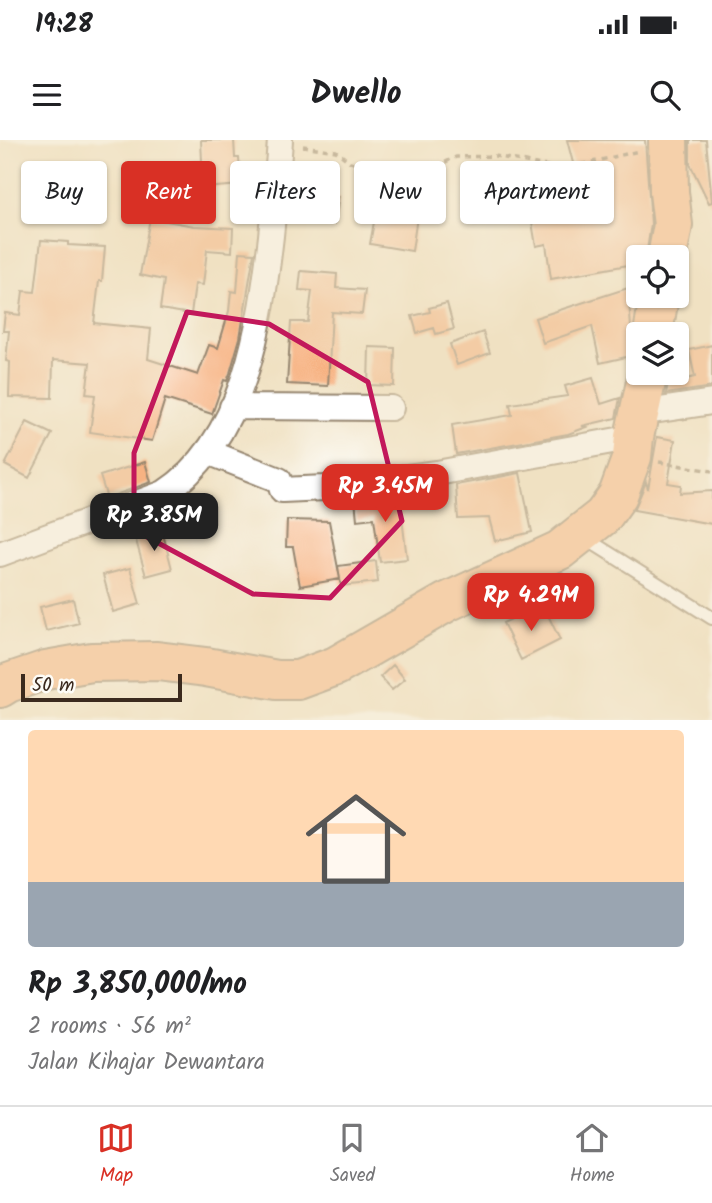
<!DOCTYPE html>
<meta charset="utf-8">
<style>
body{margin:0;font-family:Kalam,sans-serif;background:#f2f2f2;color:#202124;height:100vh;display:flex;flex-direction:column;font-size:26px;white-space:nowrap}
*{box-sizing:border-box;margin:0}
p{font-size:23px;color:#757577}
.icon{flex:none;width:38px;height:38px;fill:none;stroke:currentColor;stroke-width:2;stroke-linecap:round;stroke-linejoin:round}
.map{position:relative;height:580px;overflow:hidden}
.panel{display:flex;flex-direction:column;background:#fff;flex:1}
.panel>*{flex:none}
.hud{position:absolute;left:21px;top:21px;width:670px;height:63px;display:flex;gap:14px}
.buttons{position:absolute;left:626px;top:105px;display:grid;gap:14px}
.buttons a{display:grid;place-items:center;width:63px;height:63px;border-radius:7px;background:#fff;box-shadow:0 2px 5px #0004;font-size:35px}
.scale{position:absolute;left:21px;bottom:18px;width:161px;box-sizing:border-box;padding-left:7px;border:4px solid #3b2a1e;border-top:0;font-size:19px;line-height:24px;white-space:nowrap;color:#3b2a1e;-webkit-text-stroke:5px #fdfcf7;paint-order:stroke}
.price{position:absolute;translate:-50% -60px;padding:0 16px;border-radius:14px;background:#d93025;color:#fff;font-size:23px;line-height:46px;filter:drop-shadow(0 2px 4px #0008)}
.price::after{content:'';position:absolute;left:50%;top:42px;width:21px;height:16px;margin-left:-10px;background:inherit;clip-path:polygon(0 0,100% 0,50% 100%)}
.price.selected{background:#222;color:#fff}
ul{padding:0;list-style:none}
li{display:grid;align-content:center;gap:14px;height:371px;padding:0 28px}
li span{display:grid;place-items:center;height:217px;border-radius:7px;color:#555}
li>.icon{margin-inline-start:auto}
span .icon{width:126px;height:126px;fill:#fffc;stroke-width:1}
li b{font-size:30px}
.chip{padding:0 24px;border-radius:7px;background:#fff;box-shadow:0 2px 5px #0004;font-size:24px;line-height:63px}
.chip.selected{background:#d93025;color:#fff}
.status{display:flex;justify-content:space-between;align-items:center;height:49px;padding:0 35px;background:#fff;direction:ltr}
.status svg{height:19px;fill:currentColor}
header{display:flex;justify-content:space-between;align-items:center;height:91px;padding:0 28px;background:#fff;font-size:32px;font-weight:700}
.tabs{display:flex;justify-content:space-around;align-items:center;height:98px;border-top:2px solid #e0e0e0;background:#fff;font-size:19px;color:#757577}
.tabs a{display:grid;justify-items:center;gap:4px}
.tabs .selected{color:#d93025}
.map>svg:first-child{display:block}
.building{fill:#f7b282}
.lines{fill:none;stroke-linecap:round;stroke-linejoin:round}
.lane-casing{stroke:#968670;stroke-width:16}
.street-casing{stroke:#968670;stroke-width:28}
.primary-casing{stroke:#968670;stroke-width:42}
.path{stroke:#968670;stroke-width:3.5;stroke-dasharray:5 5;stroke-linecap:butt}
.lane{stroke:#fff;stroke-width:12}
.street{stroke:#fff;stroke-width:24}
.primary{stroke:#fbbb8c;stroke-width:38}
.marked{fill:none;stroke:#c2185b;stroke-width:5;stroke-linejoin:round}
</style>
<div class="status"><b>19:28</b><svg viewBox="0 0 49 12"><path d="M0 12V9h3v3zM5 12V6h3v6zM10 12V3h3v9zM15 12V0h3v12zM26 1h20v11H26zM47 4h2v5h-2z"/></svg></div>
<header><svg class="icon" aria-label="menu" viewBox="0 0 24 24"><path d="M4 6h16M4 12h16M4 18h16"/></svg>Dwello<svg class="icon" aria-label="search" viewBox="0 0 24 24"><circle cx="10" cy="10" r="6"/><path d="M15 15l6 6"/></svg></header>
<div class="map">
<svg width="712" height="580" viewBox="0 0 712 580">
<rect width="100%" height="100%" fill="#fdfcf7"/>
<filter id="ink" filterUnits="userSpaceOnUse"><feTurbulence type="fractalNoise" baseFrequency=".0143" numOctaves="2"/><feDisplacementMap in="SourceGraphic" scale="14" xChannelSelector="R" yChannelSelector="G"/><feConvolveMatrix kernelMatrix="1 2 1 2 8 2 1 2 1" color-interpolation-filters="sRGB"/></filter>
<filter id="wash" filterUnits="userSpaceOnUse"><feTurbulence type="fractalNoise" baseFrequency=".00686" numOctaves="4" result="noise"/><feDisplacementMap in="SourceGraphic" scale="28" xChannelSelector="R" yChannelSelector="G"/><feGaussianBlur stdDeviation="1.57" result="paint"/><feColorMatrix in="noise" values="0 0 0 0 0 0 0 0 0 0 0 0 0 0 0 0 0 1.4 0 .05"/><feComposite in="paint" operator="in"/></filter>
<g filter="url(#wash)">
<rect width="100%" height="100%" fill="#f0e1c2"/>
<g id="blocks">
<path class="building" d="M201 0H234L235 18H239L241 45 189 49 187 22 202 21Z
M567 0H645L651 84 646 117H639V123L551 139 546 104 536 106 531 76 514 77 512 48 579 46Z
M690 0H706L712 62 709 63 690 24Z
M308 54 339 57 335 84 305 80Z
M376 71 417 77 412 111 370 104Z
M150 78 194 86 233 88 232 112 207 110 203 145 195 144 191 174 160 169 164 140 140 135Z
M41 100 68 102V105L105 107 102 141H99L94 183 151 189 148 219 198 235 209 205 218 208 229 171 231 151 237 152 240 112 254 113 240 198 230 233 227 241 224 240 212 274 165 259 152 301 90 292 95 255 86 254 90 223 53 220 52 258 9 257 10 222 6 221 9 191H3L5 173 20 175 23 151 35 152Z
M301 131 337 134 336 148 365 150 362 174 332 172 328 246 287 244 291 182H308L312 151 299 150Z
M628 148 632 201 639 214 600 223 592 186 543 203 535 178Z
M447 163 454 189 436 194 434 188 417 193 412 176 430 172 429 168Z
M483 192 490 213 457 225 450 204Z
M712 205V247L666 254 668 243 695 237 689 210Z
M369 207 395 208 394 246 368 245Z
M593 238 601 264 620 258 616 278 582 286 587 287 568 294 456 314 452 285 512 275 510 264 568 256 565 246Z
M27 282 52 294 29 338 5 325Z
M657 297 675 300 668 343 681 345 680 353 712 351V384L634 370 646 342 648 349Z
M145 322 151 342 107 358 100 336Z
M520 333 532 392 495 401 489 378 458 379 456 345Z
M399 353 407 419 380 422 374 378 357 380 355 359Z
M287 380 329 381 340 439 300 446 293 407H286Z
M162 390 172 429 146 436 135 397Z
M376 421 378 442 341 446 338 426Z
M130 428 140 464 113 472 103 435Z
M73 459 79 483 46 491 40 467Z
M545 469 560 500 521 520 503 483 522 474 527 479Z
M393 525 405 539 392 550 380 537Z"/>
</g>
</g>
<g filter="url(#ink)">
<use href="#blocks" fill-opacity="0" stroke="#968670" stroke-width="2"/>
<g class="lines">
<g class="lane-casing">
<path id="lane" d="M585 398 712 478"/>
</g>
<g class="street-casing">
<path id="street" d="M232 267 391 268
M640 273 712 262
M208 312 279 340 282 350 325 348 437 333 634 297
M0 414 164 353C245 301 261 183 271 96 274 64 278 32 280 0"/>
</g>
<g class="primary-casing">
<path id="primary" d="M667 117 673 85 669 52 668 0
M653 194 659 156
M0 548 8 543 46 530 92 522 157 521 206 527 277 540H298L336 526 447 462 560 410 603 376 618 355 632 317 634 297 648 233"/>
</g>
<path class="path" d="M303 6 336 11 350 22 381 30 423 33 456 17 495 16 562 29 639 11
M659 322 712 331"/>
<use href="#lane" class="lane"/>
<use href="#street" class="street"/>
<use href="#primary" class="primary"/>
</g>
</g>
<path d="M0 0H712V580H0ZM187 172 269 184 368 242 402 381 330 458 253 454 134 390V313Z" fill="#f0e1c2" fill-opacity=".55" fill-rule="evenodd"/>
<path class="marked" d="M187 172 269 184 368 242 402 381 330 458 253 454 134 390V313Z"/>
</svg>
<div class="buttons">
<a><svg class="icon" aria-label="locate" viewBox="0 0 24 24"><circle cx="12" cy="12" r="6"/><path d="M12 2v4M12 18v4M2 12h4M18 12h4"/></svg></a>
<a><svg class="icon" aria-label="layers" viewBox="0 0 24 24"><path d="M12 4l9 5-9 5-9-5zM3 14l9 5 9-5"/></svg></a>
</div>
<div class="scale">50 m</div>
<b class="price" style="left:385px;top:384px">Rp 3.45M</b>
<b class="price selected" style="left:154px;top:413px">Rp 3.85M</b>
<b class="price" style="left:531px;top:493px">Rp 4.29M</b>
<div class="hud">
<a class="chip">Buy</a>
<a class="chip selected">Rent</a>
<a class="chip">Filters</a>
<a class="chip">New</a>
<a class="chip">Apartment</a>
</div>
</div>
<section class="panel">
<ul>
<li><span style="background:linear-gradient(#ffd9b3 70%,#9aa5b1 0)"><svg class="icon" aria-label="home" viewBox="0 0 24 24"><path d="M3 11l9-7 9 7M6 9v11h12V9"/></svg></span><div><b>Rp 3,850,000/mo</b><p>2 rooms · 56 m²</p><p>Jalan Kihajar Dewantara</p></div></li>
</ul>
</section>
<nav class="tabs">
<a class="selected"><svg class="icon" aria-label="map" viewBox="0 0 24 24"><path d="M3 6l6-2 6 2 6-2v14l-6 2-6-2-6 2zM9 4v14M15 6v14"/></svg>Map</a>
<a><svg class="icon" aria-label="saved" viewBox="0 0 24 24"><path d="M7 4h10v16l-5-4-5 4z"/></svg>Saved</a>
<a><svg class="icon" aria-label="home" viewBox="0 0 24 24"><path d="M3 11l9-7 9 7M6 9v11h12V9"/></svg>Home</a>
</nav>
